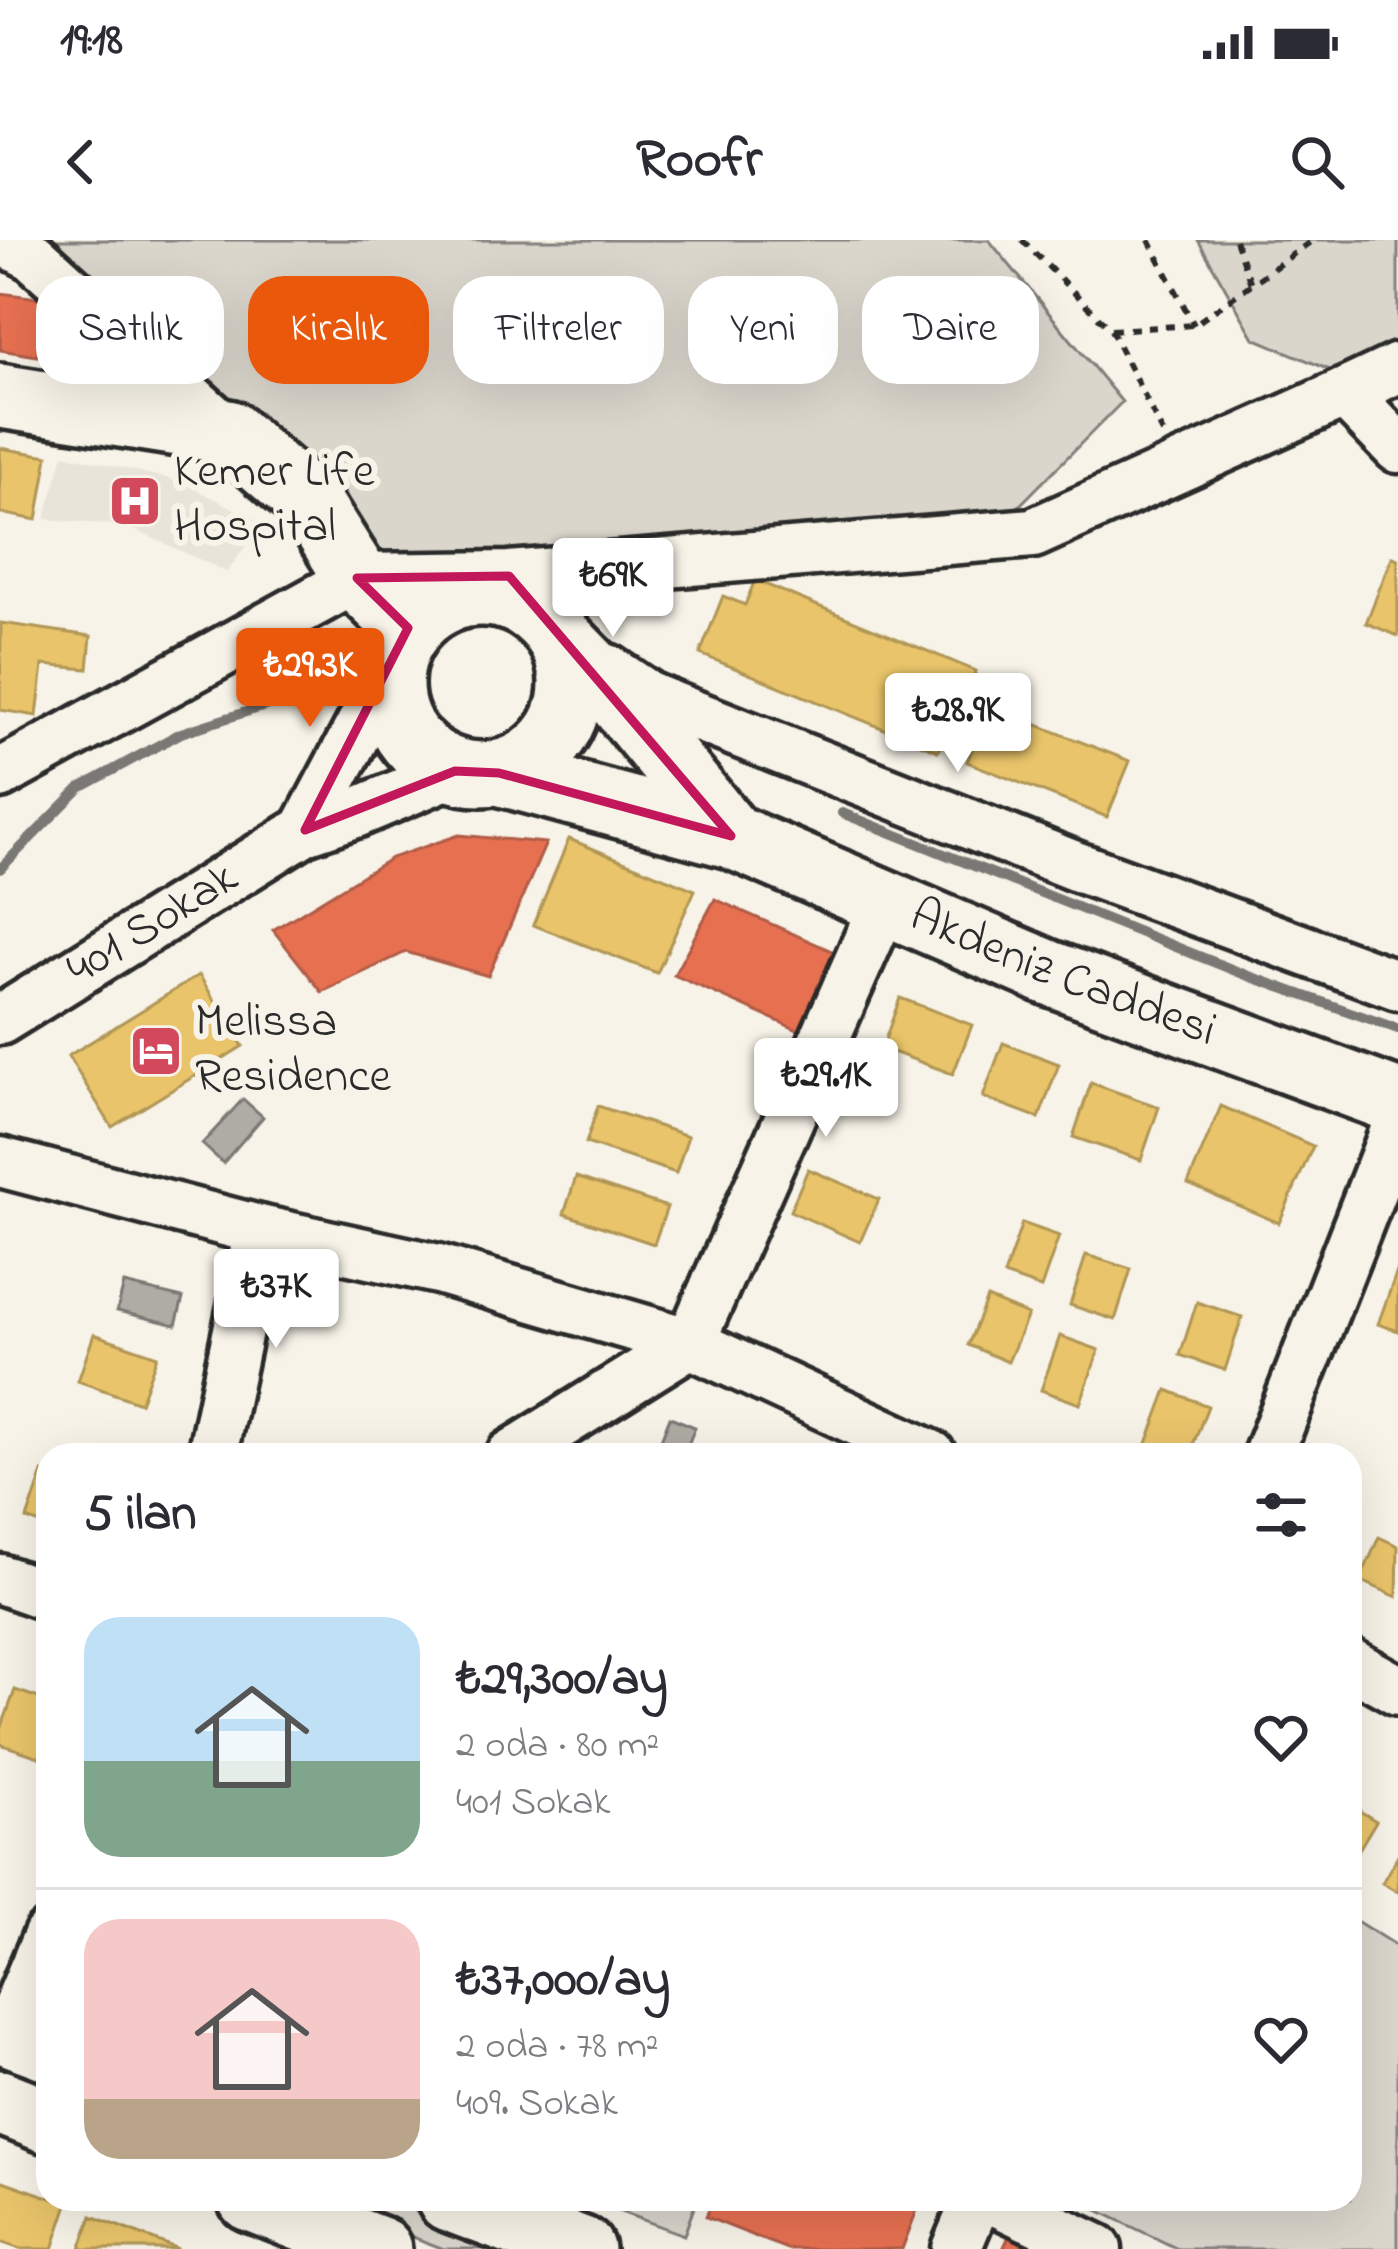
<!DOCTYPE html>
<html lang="tr">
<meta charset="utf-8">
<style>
body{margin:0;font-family:"Indie Flower",sans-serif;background:#f7f7f7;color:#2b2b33;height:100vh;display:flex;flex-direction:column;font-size:45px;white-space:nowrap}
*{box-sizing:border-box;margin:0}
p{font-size:39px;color:#7c7c81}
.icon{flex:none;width:66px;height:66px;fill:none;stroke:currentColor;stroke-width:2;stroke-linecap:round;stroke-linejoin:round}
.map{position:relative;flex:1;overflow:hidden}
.side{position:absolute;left:36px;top:1203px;width:1326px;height:768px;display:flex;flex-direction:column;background:#fff;border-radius:36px;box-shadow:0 12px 48px #0002}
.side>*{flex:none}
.top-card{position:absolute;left:36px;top:36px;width:1326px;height:108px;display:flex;gap:24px}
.price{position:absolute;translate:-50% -102px;padding:0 27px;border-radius:12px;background:#fff;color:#222;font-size:39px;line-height:78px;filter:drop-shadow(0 3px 6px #0008)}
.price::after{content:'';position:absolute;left:50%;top:72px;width:36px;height:27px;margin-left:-18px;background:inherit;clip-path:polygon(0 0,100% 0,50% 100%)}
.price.current{background:#ea580c;color:#fff}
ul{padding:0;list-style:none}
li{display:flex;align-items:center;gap:36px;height:300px;padding:0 48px}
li+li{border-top:3px solid #e1e1e2}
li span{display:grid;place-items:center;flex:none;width:336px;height:240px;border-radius:36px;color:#555}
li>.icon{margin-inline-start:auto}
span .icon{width:144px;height:144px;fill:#fffc;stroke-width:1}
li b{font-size:51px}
h2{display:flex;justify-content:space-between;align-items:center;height:144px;padding:0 48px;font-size:51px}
.chip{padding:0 42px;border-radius:36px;background:#fff;box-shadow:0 12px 48px #0002;font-size:42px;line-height:108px}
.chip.current{background:#ea580c;color:#fff}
.status{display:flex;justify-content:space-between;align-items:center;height:84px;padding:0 60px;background:#fff;direction:ltr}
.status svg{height:33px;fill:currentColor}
header{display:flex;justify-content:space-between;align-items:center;height:156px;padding:0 48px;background:#fff;font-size:54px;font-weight:700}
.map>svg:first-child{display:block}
.built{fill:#e8e4da}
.green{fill:#dad6cc;stroke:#82807c;stroke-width:3}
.water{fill:#afaca4;stroke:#7a7874;stroke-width:3}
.homes{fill:#e9c46a;stroke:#b09657;stroke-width:3}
.shops{fill:#e76f51;stroke:#af5b46;stroke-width:3}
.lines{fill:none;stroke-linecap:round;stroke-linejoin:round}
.stream{stroke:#7a7874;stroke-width:10}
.minor-casing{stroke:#2b2b2b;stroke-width:57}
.major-casing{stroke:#2b2b2b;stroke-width:72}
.path{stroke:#2b2b2b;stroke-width:6;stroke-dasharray:9 9;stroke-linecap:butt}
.minor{stroke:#f7f3e8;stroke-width:48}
.major{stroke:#f7f3e8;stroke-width:63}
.marked{fill:none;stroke:#c2185b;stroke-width:9;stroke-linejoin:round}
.labels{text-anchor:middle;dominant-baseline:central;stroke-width:12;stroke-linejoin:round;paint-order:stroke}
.poi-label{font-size:48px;fill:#2b2b2b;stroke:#f7f3e8;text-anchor:start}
.street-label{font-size:48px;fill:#2b2b2b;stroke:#f7f3e8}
</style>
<div class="status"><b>19:18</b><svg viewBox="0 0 49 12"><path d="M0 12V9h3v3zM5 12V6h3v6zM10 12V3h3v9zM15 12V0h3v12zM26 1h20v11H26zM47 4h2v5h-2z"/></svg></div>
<header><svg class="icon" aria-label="back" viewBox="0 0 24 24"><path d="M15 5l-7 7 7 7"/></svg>Roofr<svg class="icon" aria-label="search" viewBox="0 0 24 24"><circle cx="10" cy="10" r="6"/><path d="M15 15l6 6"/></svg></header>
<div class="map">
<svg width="1398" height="2009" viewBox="0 0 1398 2009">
<rect width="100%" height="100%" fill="#f7f3e8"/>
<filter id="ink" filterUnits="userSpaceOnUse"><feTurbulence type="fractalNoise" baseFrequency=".00833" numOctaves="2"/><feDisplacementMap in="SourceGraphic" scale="24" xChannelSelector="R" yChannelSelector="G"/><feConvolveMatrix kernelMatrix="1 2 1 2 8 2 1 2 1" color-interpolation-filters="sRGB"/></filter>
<g filter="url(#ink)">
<path class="built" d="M64 214 182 242 262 283 227 332 126 286 45 279Z"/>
<path class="green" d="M43 0H989L1122 162 1017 268 406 323 376 308 352 277Z
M1198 0H1398V111L1344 136 1254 98Z
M1350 1677 1398 1707V2009H1178L1075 1959H1350Z
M314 1959H384L516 2009H444Z
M585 1959H697L684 1995Z"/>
<path class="water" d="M243 859 263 877 223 923 202 904Z
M124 1044 183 1058 176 1085 117 1071Z
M670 1177 695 1187 684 1215H669L657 1210Z"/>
<path class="homes" d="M0 208 48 216 37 280 0 273Z
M1392 317 1398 319V396L1366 383Z
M755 340 976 431 963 465 957 463 938 511 700 414 723 356 745 365Z
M1 383 91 396 88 429 43 425 37 476 0 470Z
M989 466 1130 521 1107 577 967 522Z
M569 599 695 650 657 733 533 685Z
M199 735 243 806 112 887 68 816Z
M900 758 972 785 953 834 882 808Z
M1003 803 1059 824 1039 878 983 857Z
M1091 843 1159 867 1141 920 1073 897Z
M598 866 688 896 676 933 586 903Z
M1221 866 1313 906 1279 983 1188 944Z
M808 929 879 959 860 1002 790 971Z
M576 937 667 967 654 1004 564 974Z
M1022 983 1059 996 1041 1048 1004 1035Z
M1086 1015 1131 1029 1115 1080 1070 1065Z
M1398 1028V1091L1378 1084Z
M987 1058 1028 1075 1008 1122 968 1105Z
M1197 1062 1242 1077 1225 1130 1180 1115Z
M94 1094 157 1116 140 1163 78 1141Z
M1060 1096 1099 1110 1080 1164 1041 1150Z
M1167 1150 1208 1166 1189 1215H1170L1146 1206Z
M43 1232 48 1234V1287L27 1279Z
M1379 1297 1398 1306 1397 1357 1360 1340Z
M15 1450 48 1461V1509L45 1519 0 1504V1492Z
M1350 1565 1376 1581 1352 1621 1350 1620Z
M1398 1615V1652L1382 1643Z
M0 1940 68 1964 53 2009H20L0 2002Z
M92 1976 178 2009H80Z"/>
<path class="shops" d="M0 53 46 59 37 116 0 110Z
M459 595 546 603 488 736 406 712 322 752 273 690 391 618Z
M715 659 834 712 800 791 674 735Z
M713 1959H914L920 1962 902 2009H787L706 1977Z
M1016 1981 1072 2009H1003Z"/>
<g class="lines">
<path class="stream" d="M842 573 1246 735 1398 789
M0 629 80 548 181 493 308 452"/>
<g class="minor-casing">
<g id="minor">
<path d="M2 0 33 16 228 192"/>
<path d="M1345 153 1398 128"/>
<path d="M608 429 651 458 1075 626 1398 745"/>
<path d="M0 534 357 338 509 336 1033 293 1345 153 1398 208"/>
<path d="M305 590 391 428"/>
<path id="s1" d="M0 780 305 590 358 572 455 531"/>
<path d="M0 922 259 990 438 1029 690 1103 931 1215"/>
<path d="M212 1215 259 990"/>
<path d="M511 1215 690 1103 885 662"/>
<path d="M1268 1215 1398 883"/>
<path d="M0 1339 48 1356"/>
<path d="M1350 1423 1398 1450"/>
<path d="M7 1792 48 1695"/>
<path d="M992 1959 1097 2009"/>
<path d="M956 2009 977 1959"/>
</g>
</g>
<g class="major-casing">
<g id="major">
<path d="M0 156 228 192 310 263 357 338 408 388"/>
<circle cx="481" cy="444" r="90"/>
<path d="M559 396 605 443 731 596"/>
<path id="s2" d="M499 533 731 596 1047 732 1398 862"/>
<path d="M0 1790 48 1808"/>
<path d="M0 1862 48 1881"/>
<path d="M250 1959 379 2009"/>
<path d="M449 1959 582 2009"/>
</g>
</g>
<path class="path" d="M1022 0 1111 90 1163 193
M1149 0 1194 85
M1235 0 1251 44
M1111 90 1194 85 1313 0"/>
<use href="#minor" class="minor"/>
<use href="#major" class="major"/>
</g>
</g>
<path class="marked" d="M509 336 731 596 499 533 455 531 305 590 408 388 357 338Z"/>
<defs>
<g id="hospital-square" transform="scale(2.7)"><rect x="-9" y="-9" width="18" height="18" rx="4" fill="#d1495b" stroke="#f7f3e8"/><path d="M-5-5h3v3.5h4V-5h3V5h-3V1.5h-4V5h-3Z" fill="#fff"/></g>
<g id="hotel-square" transform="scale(2.7)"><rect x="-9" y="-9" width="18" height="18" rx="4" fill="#d1495b" stroke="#f7f3e8"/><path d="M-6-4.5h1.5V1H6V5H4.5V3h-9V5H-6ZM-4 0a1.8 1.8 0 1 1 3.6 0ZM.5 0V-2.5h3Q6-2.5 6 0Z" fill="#fff"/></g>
</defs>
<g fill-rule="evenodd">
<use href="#hospital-square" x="135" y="261"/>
<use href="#hotel-square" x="156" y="811"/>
</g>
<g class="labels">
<g class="poi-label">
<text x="174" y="233">Kemer Life<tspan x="174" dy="55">Hospital</tspan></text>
<text x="195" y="783">Melissa<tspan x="195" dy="55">Residence</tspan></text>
</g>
<g class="street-label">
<text stroke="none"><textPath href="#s1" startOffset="180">401 Sokak</textPath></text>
<text stroke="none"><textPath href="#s2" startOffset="600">Akdeniz Caddesi</textPath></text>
</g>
</g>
</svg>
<b class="price" style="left:613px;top:400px">₺69K</b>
<b class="price current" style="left:310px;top:490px">₺29.3K</b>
<b class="price" style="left:958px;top:535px">₺28.9K</b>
<b class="price" style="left:826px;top:900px">₺29.1K</b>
<b class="price" style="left:276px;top:1111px">₺37K</b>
<div class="top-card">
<a class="chip">Satılık</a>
<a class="chip current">Kiralık</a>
<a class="chip">Filtreler</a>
<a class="chip">Yeni</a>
<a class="chip">Daire</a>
</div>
<section class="side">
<h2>5 ilan<svg class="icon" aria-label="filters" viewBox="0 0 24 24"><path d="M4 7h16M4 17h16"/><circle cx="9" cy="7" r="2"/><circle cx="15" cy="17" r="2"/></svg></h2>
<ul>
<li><span style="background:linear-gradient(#bfe0f5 60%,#7fa58c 0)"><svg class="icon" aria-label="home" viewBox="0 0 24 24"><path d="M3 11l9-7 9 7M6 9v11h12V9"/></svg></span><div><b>₺29,300/ay</b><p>2 oda · 80 m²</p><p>401 Sokak</p></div><svg class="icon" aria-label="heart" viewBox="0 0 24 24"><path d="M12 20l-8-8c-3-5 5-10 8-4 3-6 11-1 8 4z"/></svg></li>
<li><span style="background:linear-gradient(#f6c9c9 75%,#b9a48a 0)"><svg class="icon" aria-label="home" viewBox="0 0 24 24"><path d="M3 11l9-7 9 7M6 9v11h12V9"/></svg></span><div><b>₺37,000/ay</b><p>2 oda · 78 m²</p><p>409. Sokak</p></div><svg class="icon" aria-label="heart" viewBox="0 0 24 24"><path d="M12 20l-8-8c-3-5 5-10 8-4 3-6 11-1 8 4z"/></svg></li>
</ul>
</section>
</div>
